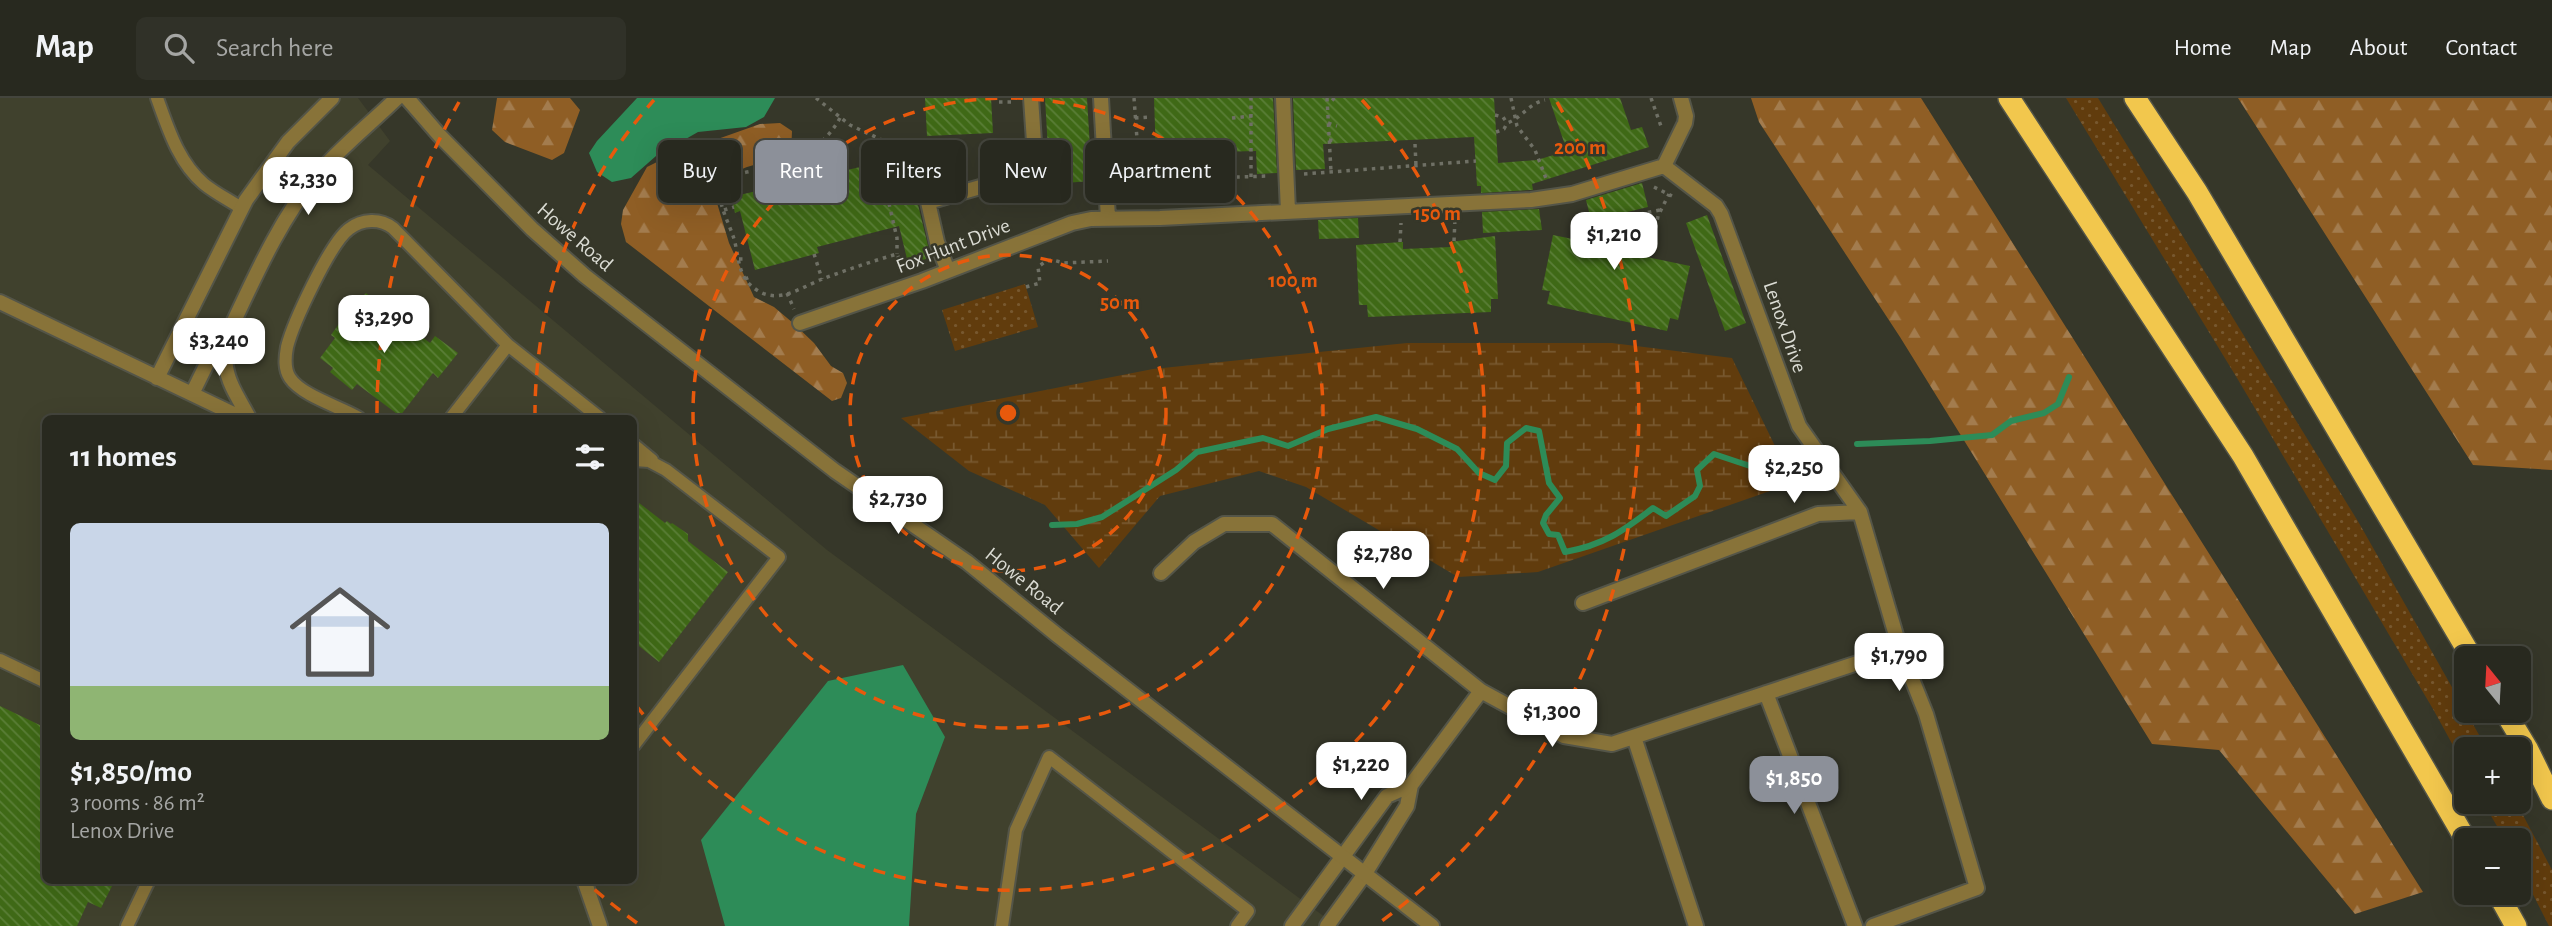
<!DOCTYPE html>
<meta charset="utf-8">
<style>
body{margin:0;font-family:"Alegreya Sans",sans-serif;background:#303128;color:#f1f3f6;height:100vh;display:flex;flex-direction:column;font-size:26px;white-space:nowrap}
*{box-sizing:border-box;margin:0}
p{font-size:23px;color:#a5a6a4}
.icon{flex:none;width:38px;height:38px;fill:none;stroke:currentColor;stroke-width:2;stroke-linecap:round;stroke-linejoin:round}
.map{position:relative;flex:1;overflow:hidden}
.drawer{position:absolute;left:42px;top:317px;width:595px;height:469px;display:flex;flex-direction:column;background:#28291f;border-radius:10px;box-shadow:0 7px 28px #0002,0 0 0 2px #44453d}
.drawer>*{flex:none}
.hud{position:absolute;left:658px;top:42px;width:665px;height:63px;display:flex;gap:14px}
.needle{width:46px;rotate:342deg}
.controls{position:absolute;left:2454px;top:548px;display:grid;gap:14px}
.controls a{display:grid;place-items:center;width:77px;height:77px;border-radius:10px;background:#28291f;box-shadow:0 7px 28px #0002,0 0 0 2px #44453d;font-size:35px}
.price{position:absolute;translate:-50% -60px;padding:0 16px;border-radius:14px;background:#fff;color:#222;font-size:23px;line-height:46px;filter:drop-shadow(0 2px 4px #0008)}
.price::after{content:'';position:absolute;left:50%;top:42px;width:21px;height:16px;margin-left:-10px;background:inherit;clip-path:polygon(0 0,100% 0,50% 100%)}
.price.active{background:#8c9099;color:#fff}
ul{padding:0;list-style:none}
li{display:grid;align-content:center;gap:14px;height:371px;padding:0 28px}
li+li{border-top:2px solid #44453d}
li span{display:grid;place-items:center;height:217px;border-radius:10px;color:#555}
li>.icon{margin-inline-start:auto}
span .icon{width:126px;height:126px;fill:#fffc;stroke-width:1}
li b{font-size:30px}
h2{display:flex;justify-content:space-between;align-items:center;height:84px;padding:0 28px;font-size:30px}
.pill{padding:0 24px;border-radius:10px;background:#28291f;box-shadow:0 7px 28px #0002,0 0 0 2px #44453d;font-size:24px;line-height:63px}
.pill.active{background:#8c9099;color:#fff}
header{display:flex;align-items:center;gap:42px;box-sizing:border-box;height:98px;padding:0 35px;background:#28291f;border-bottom:2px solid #44453d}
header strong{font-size:33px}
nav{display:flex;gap:38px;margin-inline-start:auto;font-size:24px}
.search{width:490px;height:63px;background:#303128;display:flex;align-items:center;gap:18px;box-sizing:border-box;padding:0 24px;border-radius:10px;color:#a5a6a4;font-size:26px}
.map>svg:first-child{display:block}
.built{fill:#40412d;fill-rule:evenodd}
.grass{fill:url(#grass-dots)}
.forest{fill:url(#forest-firs)}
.wetland{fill:url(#wetland-marsh)}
.water{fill:#2d8c58}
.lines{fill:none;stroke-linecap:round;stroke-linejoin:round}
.stream{stroke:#2d8c58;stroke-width:6}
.building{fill:url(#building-back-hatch)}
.service-casing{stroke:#545548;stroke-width:16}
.minor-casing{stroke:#545548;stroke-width:18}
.tertiary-casing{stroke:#545548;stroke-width:18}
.motorway-casing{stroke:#545548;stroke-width:24}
.path{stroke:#6f7065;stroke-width:3.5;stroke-dasharray:3.5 5;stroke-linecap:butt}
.service{stroke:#887339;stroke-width:12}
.minor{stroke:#887339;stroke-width:14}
.tertiary{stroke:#887339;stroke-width:14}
.motorway{stroke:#f2c74d;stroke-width:21}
.ring{fill:none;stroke:#e8590c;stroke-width:3.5;stroke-dasharray:12 9}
.labels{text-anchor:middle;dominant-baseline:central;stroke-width:5;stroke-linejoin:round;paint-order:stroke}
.street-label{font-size:21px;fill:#dadbd3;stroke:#363729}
.centre{fill:#e8590c;stroke:#363729;stroke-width:3.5}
.ring-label{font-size:21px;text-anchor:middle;font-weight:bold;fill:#e8590c;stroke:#363729;stroke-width:5;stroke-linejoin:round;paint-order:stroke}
</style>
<header>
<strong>Map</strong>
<div class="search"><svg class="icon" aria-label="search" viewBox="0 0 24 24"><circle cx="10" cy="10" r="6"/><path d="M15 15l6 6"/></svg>Search here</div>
<nav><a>Home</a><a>Map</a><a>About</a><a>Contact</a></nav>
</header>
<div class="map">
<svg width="2552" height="828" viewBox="0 0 2552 828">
<defs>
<pattern id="grass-dots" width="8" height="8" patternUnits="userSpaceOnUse" patternTransform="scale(1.75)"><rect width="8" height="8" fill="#613c0d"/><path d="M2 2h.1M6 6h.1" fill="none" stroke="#77582f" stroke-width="1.8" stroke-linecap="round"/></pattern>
<pattern id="forest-firs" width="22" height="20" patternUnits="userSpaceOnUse" patternTransform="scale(1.75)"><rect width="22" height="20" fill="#8f5e25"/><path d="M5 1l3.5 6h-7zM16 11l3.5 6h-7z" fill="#a37c4e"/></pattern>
<pattern id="wetland-marsh" width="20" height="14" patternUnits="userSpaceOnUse" patternTransform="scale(1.75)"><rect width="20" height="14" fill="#613c0d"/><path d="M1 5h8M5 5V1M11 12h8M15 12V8" fill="none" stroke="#77582f"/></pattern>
<pattern id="building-back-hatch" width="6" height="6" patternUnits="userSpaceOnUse" patternTransform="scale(1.75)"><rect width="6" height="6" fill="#3f6916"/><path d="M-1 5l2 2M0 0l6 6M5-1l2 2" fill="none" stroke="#5a7e37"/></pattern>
</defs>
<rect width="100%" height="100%" fill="#363729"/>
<path class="built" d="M0 0H358L390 43 368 67 827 452 1337 828H0ZM46 320H634V782H46Z"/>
<path class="grass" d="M2066 0H2098L2359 425 2487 651H2466V671L2433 611 2237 280Z
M1025 186 1038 229 955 253 942 212Z
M2483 704H2516L2552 772V828H2549L2518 767V742H2505Z"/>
<path class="forest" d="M497 0H570L580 12 564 55 552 62 505 44 492 32Z
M1751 0H1921L2423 794 2355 816 2219 652 2152 646 1900 239 1759 24Z
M2238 0H2552V372L2473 367Z
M780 25 792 33 791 56 747 69 717 81V105L729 145 754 199 774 209 793 225 814 245 831 268 843 275 847 285 841 300 832 303 626 144 621 126 623 112 647 69 681 52 698 48 760 26Z"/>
<path class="wetland" d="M1407 245H1612L1732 260 1793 385 1538 474 1458 479 1306 389 1259 373 1160 398 1099 470 1045 407 969 373 901 320 1153 271Z"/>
<path class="water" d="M637 0H775L764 19 746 29 698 34 656 58 631 80 612 84 597 74 589 55 597 43Z
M903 567 945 639 916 716 909 828H725L701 742 828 583Z"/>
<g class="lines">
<path class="stream" d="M1857 346 1930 343 1992 337 2011 323 2044 315 2058 306 2069 279
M1052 427 1077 426 1102 419 1176 372 1197 354 1263 340 1288 348 1328 331 1376 319 1417 331 1457 351 1479 375 1495 382 1506 368 1507 345 1526 330 1539 333 1549 385 1560 400 1546 417 1543 425 1549 436 1558 437 1565 454C1604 447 1623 433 1653 410L1666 418 1695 398 1700 388 1697 372 1714 356 1750 368 1779 357"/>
</g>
<path class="building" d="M925 0H991L993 35 927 38Z
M1045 0H1087L1092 83 1050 86Z
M1154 0H1273L1277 75 1257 76 1256 53 1216 54V62L1169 64V57L1156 58Z
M1293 0H1494L1498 65 1537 62 1567 53 1549 0H1620L1631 32 1642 29 1649 49 1532 86 1533 92H1530L1481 95V88H1477L1474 39 1323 46 1325 71 1296 72Z
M873 66 881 94 913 86 931 160 908 165 899 128 817 149 819 155 755 172 740 113 735 115 731 99Z
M1642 85 1648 109 1607 119 1599 149 1690 168 1678 222 1670 220 1667 233 1547 206 1550 193 1542 192 1553 137 1597 146 1586 102Z
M1539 111 1542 132 1483 135 1482 114Z
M1707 117 1746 225 1725 233 1686 125Z
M1358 120 1359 140 1319 141 1318 122Z
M1495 138 1498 201H1491V214L1368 219 1367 207H1359L1356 147 1403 144V151L1451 149 1450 144Z
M366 195 430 245 435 238 458 255 438 280 433 275 400 318 357 286 352 292 330 274 333 270 320 260 335 240 331 237 345 217Z
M634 401 665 425 667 423 671 426 672 425 688 436V443L728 474 659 564 634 544Z
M0 608 46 630V782H115L101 810 88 804 77 828H0Z"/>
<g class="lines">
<g class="service-casing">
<path id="service" d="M157 0C168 30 178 64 204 86 215 95 229 102 241 110
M359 320C341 309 302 298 290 280 284 271 285 260 287 249 293 225 330 145 349 131 362 121 380 120 393 130L508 247 600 320
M451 320 508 247
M634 347 652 362
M634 362 649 363 666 372 779 459 634 647
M0 562 46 584
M127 828 149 782
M1002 828 1016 732 1049 659 1248 813 1237 828"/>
</g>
<g class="minor-casing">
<path id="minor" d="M1101 0 1108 120
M1283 0 1288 113
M1664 68 1716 108 1721 116 1799 328 1860 414
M1664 68 1685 25 1686 18 1681 0
M948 173 937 144 928 104 1036 73 1031 0
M0 204 242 320
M800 225 922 183 1072 125 1091 121 1160 120 1531 102 1572 96 1664 68
M225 242C228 251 225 260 226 269 229 288 241 304 249 320
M157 280 246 102 288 44 332 0
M192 296 216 247 225 242C252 186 276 127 316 78 340 50 370 26 397 0
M1161 475 1194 444 1224 426H1272L1481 593 1411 687 1407 708 1364 777 1327 828
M1583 505 1818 416 1860 414 1900 551
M1481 593 1564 638 1612 646 1900 551 1926 616 1977 790 1873 828
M1766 595 1855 828
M1634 639 1696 828
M584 782 600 828
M1292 828 1387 698 1411 687"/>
</g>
<g class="tertiary-casing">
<path id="tertiary" d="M407 0 440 38 532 131 585 178 835 373 967 464 1057 537 1432 828"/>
</g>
<g class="motorway-casing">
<path id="motorway" d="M2009 0 2243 358 2466 742
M2135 0 2197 94 2472 560
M2504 612 2528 652 2552 701
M2497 794 2516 828"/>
</g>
<path class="path" d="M816 0 850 27 916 58 922 63 929 80 961 75
M1134 0 1140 82 1269 78
M1327 0 1331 74
M1332 0 1335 3
M1511 0 1517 28 1535 52 1547 83
M1651 0 1662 31
M999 4H1015
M1495 17 1503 19 1507 25
M840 20C824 49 796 65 764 71 750 74 733 75 721 84 715 102 729 124 734 141 738 154 738 171 746 182 751 189 761 196 769 197 787 201 808 186 825 180 849 171 873 163 897 156L904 173
M1135 20 1151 19
M1232 20 1252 18
M1328 25 1337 28
M1496 34 1504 31 1507 25C1522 20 1529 5 1545 2
M1329 42 1337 43
M887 44 878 75 879 86 890 90 929 80
M1415 46 1416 68
M791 64 796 79
M1304 76 1476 63
M1251 79V0
M885 89 897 140V156
M1654 89 1672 98
M724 112 734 109
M1596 141 1597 125 1660 112
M1454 143 1455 121
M1400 144 1401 125
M1651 155 1658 118 1669 96
M814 156 822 181
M739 161H747
M745 181 752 178
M1026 189 1040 185 1038 169 1046 163 1053 162 1064 165 1108 163
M787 195 794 211"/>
<use href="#service" class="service"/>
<use href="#minor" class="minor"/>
<use href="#tertiary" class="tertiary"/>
<use href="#motorway" class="motorway"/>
</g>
<g class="ring">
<circle cx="1008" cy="315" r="158"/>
<path d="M1011 0A315 315 0 1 1 1005 0"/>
<path d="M535 319A473 473 0 0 1 654 2M1362 2A473 473 0 1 1 635 606"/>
<path d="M637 825A631 631 0 0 1 586 784M377 315A631 631 0 0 1 459 4M1557 4A631 631 0 0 1 1379 825"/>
</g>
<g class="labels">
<g class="street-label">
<text transform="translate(575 139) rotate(41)">Howe Road</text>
<text transform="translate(953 148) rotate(-21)">Fox Hunt Drive</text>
<text transform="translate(1785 229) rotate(71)">Lenox Drive</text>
<text transform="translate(1024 483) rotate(39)">Howe Road</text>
</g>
</g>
<circle cx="1008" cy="315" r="10" class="centre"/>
<g class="ring-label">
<text x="1580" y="56">200 m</text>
<text x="1437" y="122">150 m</text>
<text x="1293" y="189">100 m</text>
<text x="1120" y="211">50 m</text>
</g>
</svg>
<div class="controls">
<a><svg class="needle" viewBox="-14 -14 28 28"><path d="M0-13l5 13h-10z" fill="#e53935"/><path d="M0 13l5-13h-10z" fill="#a5a6a4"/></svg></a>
<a>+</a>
<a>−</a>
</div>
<b class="price" style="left:308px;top:119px">$2,330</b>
<b class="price" style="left:1614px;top:174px">$1,210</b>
<b class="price" style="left:384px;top:257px">$3,290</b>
<b class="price" style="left:219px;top:280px">$3,240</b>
<b class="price" style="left:1794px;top:407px">$2,250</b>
<b class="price" style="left:898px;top:438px">$2,730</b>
<b class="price" style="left:1383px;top:493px">$2,780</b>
<b class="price" style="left:1899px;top:595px">$1,790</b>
<b class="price" style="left:1552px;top:651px">$1,300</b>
<b class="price" style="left:1361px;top:704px">$1,220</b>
<b class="price active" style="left:1794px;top:718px">$1,850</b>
<div class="hud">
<a class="pill">Buy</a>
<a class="pill active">Rent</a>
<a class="pill">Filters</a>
<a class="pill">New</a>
<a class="pill">Apartment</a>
</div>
<section class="drawer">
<h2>11 homes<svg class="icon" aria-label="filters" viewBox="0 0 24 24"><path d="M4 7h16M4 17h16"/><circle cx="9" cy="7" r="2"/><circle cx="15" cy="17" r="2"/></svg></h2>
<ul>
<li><span style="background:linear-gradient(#c9d6e8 75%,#8fb573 0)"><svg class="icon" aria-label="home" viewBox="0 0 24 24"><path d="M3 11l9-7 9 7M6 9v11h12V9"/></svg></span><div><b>$1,850/mo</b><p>3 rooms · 86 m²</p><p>Lenox Drive</p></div></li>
</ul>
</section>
</div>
